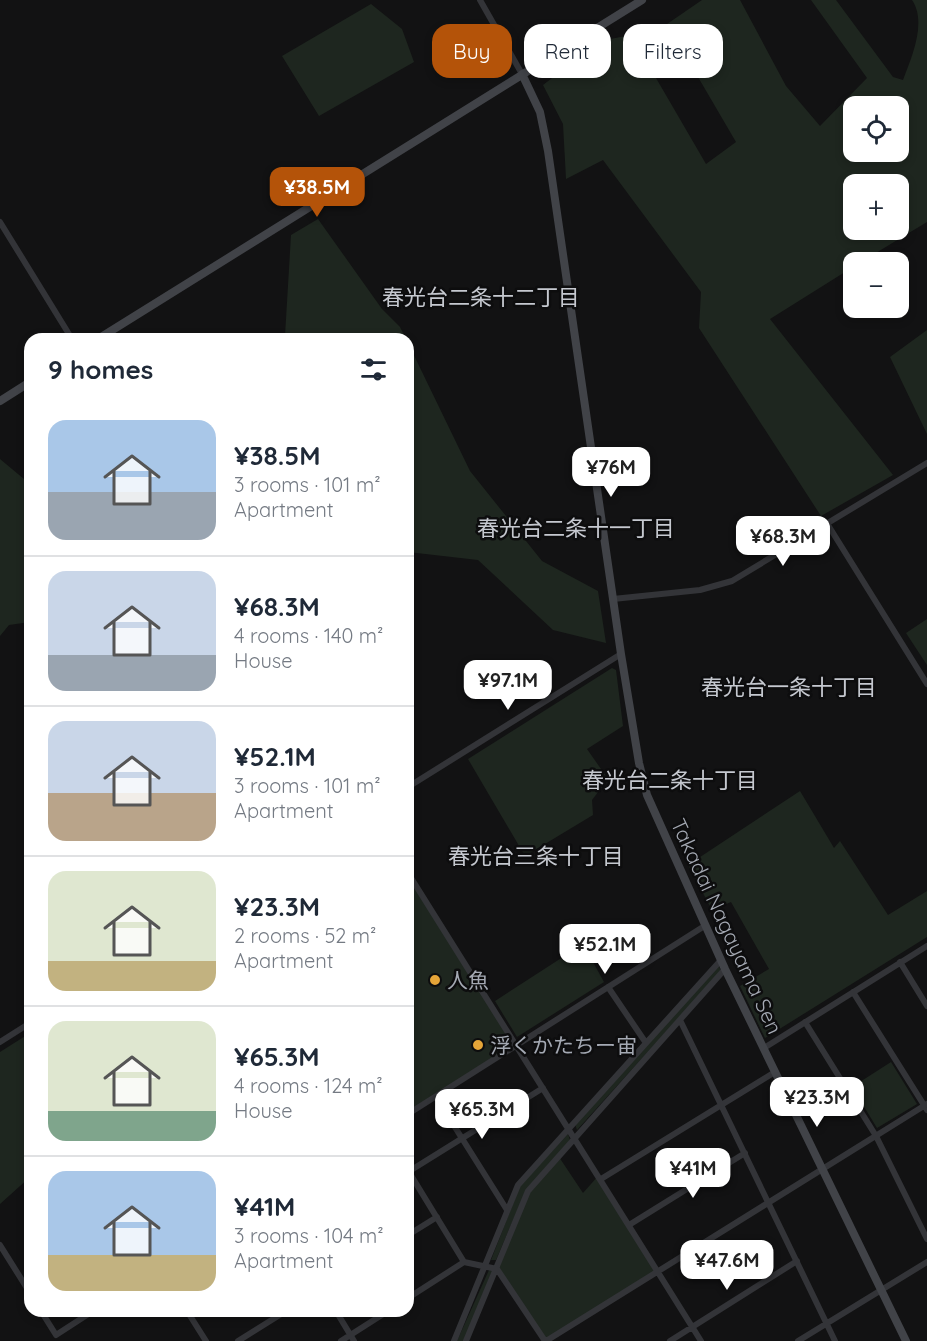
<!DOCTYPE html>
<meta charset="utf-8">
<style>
body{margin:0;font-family:Quicksand,"Noto Sans JP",sans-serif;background:#f6f6f7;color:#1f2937;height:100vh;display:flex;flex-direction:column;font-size:22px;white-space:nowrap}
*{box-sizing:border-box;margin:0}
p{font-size:20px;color:#747a83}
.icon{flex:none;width:33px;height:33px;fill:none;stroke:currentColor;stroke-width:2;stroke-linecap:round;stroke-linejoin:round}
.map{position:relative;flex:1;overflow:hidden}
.panel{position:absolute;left:24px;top:333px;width:390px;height:984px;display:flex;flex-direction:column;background:#fff;border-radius:18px;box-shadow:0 3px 9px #0003}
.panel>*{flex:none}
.hud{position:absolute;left:432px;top:24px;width:405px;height:54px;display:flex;gap:12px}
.fabs{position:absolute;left:843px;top:96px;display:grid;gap:12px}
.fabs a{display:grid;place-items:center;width:66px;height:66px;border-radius:12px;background:#fff;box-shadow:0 3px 9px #0003;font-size:30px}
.price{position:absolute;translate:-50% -51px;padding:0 14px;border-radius:12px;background:#fff;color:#222;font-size:20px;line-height:39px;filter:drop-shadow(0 2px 3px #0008)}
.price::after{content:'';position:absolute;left:50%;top:36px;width:18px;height:14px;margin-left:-9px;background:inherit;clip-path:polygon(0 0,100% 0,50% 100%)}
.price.active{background:#b45309;color:#fff}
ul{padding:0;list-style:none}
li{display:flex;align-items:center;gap:18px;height:150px;padding:0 24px}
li+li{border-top:2px solid #e0e1e3}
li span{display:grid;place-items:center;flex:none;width:168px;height:120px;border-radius:18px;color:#555}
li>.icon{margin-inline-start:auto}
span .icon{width:72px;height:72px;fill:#fffc;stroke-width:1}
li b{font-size:26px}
h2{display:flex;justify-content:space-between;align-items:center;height:72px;padding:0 24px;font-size:26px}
.tag{padding:0 21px;border-radius:18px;background:#fff;box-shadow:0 3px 9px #0003;font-size:21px;line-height:54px}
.tag.active{background:#b45309;color:#fff}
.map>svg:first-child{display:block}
.green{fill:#1e261f;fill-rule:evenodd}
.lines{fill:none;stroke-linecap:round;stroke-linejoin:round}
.street{stroke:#333438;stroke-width:6}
.secondary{stroke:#414348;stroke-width:8}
.poi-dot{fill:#e5a538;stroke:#0d0d0e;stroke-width:2}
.labels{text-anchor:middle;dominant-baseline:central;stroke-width:5;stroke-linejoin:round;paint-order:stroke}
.street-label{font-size:21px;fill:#a4a9b3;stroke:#0d0d0e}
.poi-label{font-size:21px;fill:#a4a9b3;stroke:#0d0d0e;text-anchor:start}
.neighbourhood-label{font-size:22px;fill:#c5c8cf;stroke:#0d0d0e}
</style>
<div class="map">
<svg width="927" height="1341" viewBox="0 0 927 1341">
<rect width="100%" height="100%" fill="#121213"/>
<path class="green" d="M702 0H740L786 86 820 126 867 78 811 0H836L893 77 903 80C912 56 927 22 912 0H927V222L861 262H854L853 267 770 319 893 475 821 516 699 328 701 292 603 160 566 179 563 124 543 85 600 41 631 35 706 164 736 142 667 24ZM854 106H898V152H854ZM854 184H898V230H854Z
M371 4 402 29 414 62 319 116 282 56Z
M318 219 382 309 400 327 406 339H288L285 336 291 235Z
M927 330V434L890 357Z
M408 343 470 471 542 561 598 591 606 643 553 630 478 560 408 552Z
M0 459 24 479 30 471V622L9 625 0 636Z
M927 619V665L906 633Z
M612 668 616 670 623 726 587 749 608 779 592 800 593 815 525 856 468 759Z
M800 791 834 848 840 841 888 915 927 891V937L765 1038 740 986 769 969 731 902 712 910 688 865Z
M408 873 517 1046 408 1114Z
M583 944 604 982 517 1037 495 1001Z
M718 964 721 971 577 1130 575 1124Z
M30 1033V1177L0 1204V1052Z
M891 1062 917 1104 877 1128 852 1087Z
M568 1134 570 1140 526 1190 496 1260H491L520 1186Z
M559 1157 583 1193 599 1175 657 1272 546 1341 497 1269 528 1191Z
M489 1270 492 1271 464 1341H457Z"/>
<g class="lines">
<path class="street" d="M480 0 522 74
M0 222 72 339
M828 525 927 684
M613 599 700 590 732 581 927 463
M408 787 621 654
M408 873 701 1341
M900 962 927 1006
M608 987 646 1043
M853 992 927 1110
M680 1020 835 1341
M805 1022 876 1136 927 1239
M0 1042 30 1023
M764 1048 927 946
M436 1097 507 1210
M408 1114 706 925
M408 1172 543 1088
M409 1172 464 1262
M601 1179 775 1072
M629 1225 745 1153
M408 1235 437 1217
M0 1245 30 1293
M408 1298 464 1262 497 1269 545 1341
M41 1311 56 1335 93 1311
M187 1311 206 1341
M336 1311 354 1341
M238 1341 286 1311
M341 1341 388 1311
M454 1341 518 1185 721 960
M466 1341 528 1191 725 969
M546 1341 927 1104
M670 1341 797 1261
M798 1341 927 1262"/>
<path class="secondary" d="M522 74 540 112 548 151 621 654 639 763 647 795 725 969 906 1341
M98 339 642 0
M0 401 30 382"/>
</g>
<g class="poi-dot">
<circle cx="435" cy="980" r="6"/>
<circle cx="478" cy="1045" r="6"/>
</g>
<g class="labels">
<g class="street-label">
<text transform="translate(727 926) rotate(65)">Takadai Nagayama Sen</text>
</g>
<g class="poi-label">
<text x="447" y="980">人魚</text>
<text x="490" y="1045">浮くかたちー宙</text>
</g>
<g class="neighbourhood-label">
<text x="481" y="297">春光台二条十二丁目</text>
<text x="576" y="528">春光台二条十一丁目</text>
<text x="789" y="687">春光台一条十丁目</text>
<text x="670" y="780">春光台二条十丁目</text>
<text x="536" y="856">春光台三条十丁目</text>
</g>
</g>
</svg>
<div class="fabs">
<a><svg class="icon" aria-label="locate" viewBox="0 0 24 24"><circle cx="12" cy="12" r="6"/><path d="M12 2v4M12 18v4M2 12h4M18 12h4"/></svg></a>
<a>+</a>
<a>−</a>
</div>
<b class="price active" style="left:317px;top:218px">¥38.5M</b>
<b class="price" style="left:611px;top:498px">¥76M</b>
<b class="price" style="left:783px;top:567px">¥68.3M</b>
<b class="price" style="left:508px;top:711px">¥97.1M</b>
<b class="price" style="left:605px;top:975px">¥52.1M</b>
<b class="price" style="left:817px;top:1128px">¥23.3M</b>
<b class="price" style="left:482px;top:1140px">¥65.3M</b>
<b class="price" style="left:693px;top:1199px">¥41M</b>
<b class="price" style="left:727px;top:1291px">¥47.6M</b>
<div class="hud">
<a class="tag active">Buy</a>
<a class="tag">Rent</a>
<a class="tag">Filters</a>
</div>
<section class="panel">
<h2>9 homes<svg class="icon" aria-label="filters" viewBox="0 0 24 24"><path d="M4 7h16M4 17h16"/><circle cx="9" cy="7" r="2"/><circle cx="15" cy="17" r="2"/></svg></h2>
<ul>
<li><span style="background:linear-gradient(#a9c7e8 60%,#9aa5b1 0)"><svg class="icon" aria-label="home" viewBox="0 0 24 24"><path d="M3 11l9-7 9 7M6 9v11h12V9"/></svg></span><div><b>¥38.5M</b><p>3 rooms · 101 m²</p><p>Apartment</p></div></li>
<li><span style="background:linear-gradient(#c9d6e8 70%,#9aa5b1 0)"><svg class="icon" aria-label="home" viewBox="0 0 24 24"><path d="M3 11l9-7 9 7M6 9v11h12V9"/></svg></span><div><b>¥68.3M</b><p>4 rooms · 140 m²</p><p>House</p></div></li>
<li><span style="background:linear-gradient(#c9d6e8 60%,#b9a48a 0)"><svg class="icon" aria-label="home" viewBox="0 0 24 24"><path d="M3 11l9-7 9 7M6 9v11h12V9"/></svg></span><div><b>¥52.1M</b><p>3 rooms · 101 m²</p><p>Apartment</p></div></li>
<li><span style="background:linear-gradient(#dfe7d0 75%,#c2b280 0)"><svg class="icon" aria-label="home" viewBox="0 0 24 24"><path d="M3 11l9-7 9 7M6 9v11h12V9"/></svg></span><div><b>¥23.3M</b><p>2 rooms · 52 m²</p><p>Apartment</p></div></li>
<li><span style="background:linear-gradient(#dfe7d0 75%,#7fa58c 0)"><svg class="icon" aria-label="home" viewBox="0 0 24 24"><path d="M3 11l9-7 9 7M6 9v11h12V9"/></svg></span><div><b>¥65.3M</b><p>4 rooms · 124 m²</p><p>House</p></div></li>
<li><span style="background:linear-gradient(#a9c7e8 70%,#c2b280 0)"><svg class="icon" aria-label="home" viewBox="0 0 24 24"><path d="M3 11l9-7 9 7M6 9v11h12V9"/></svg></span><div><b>¥41M</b><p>3 rooms · 104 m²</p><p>Apartment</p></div></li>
</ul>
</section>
</div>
